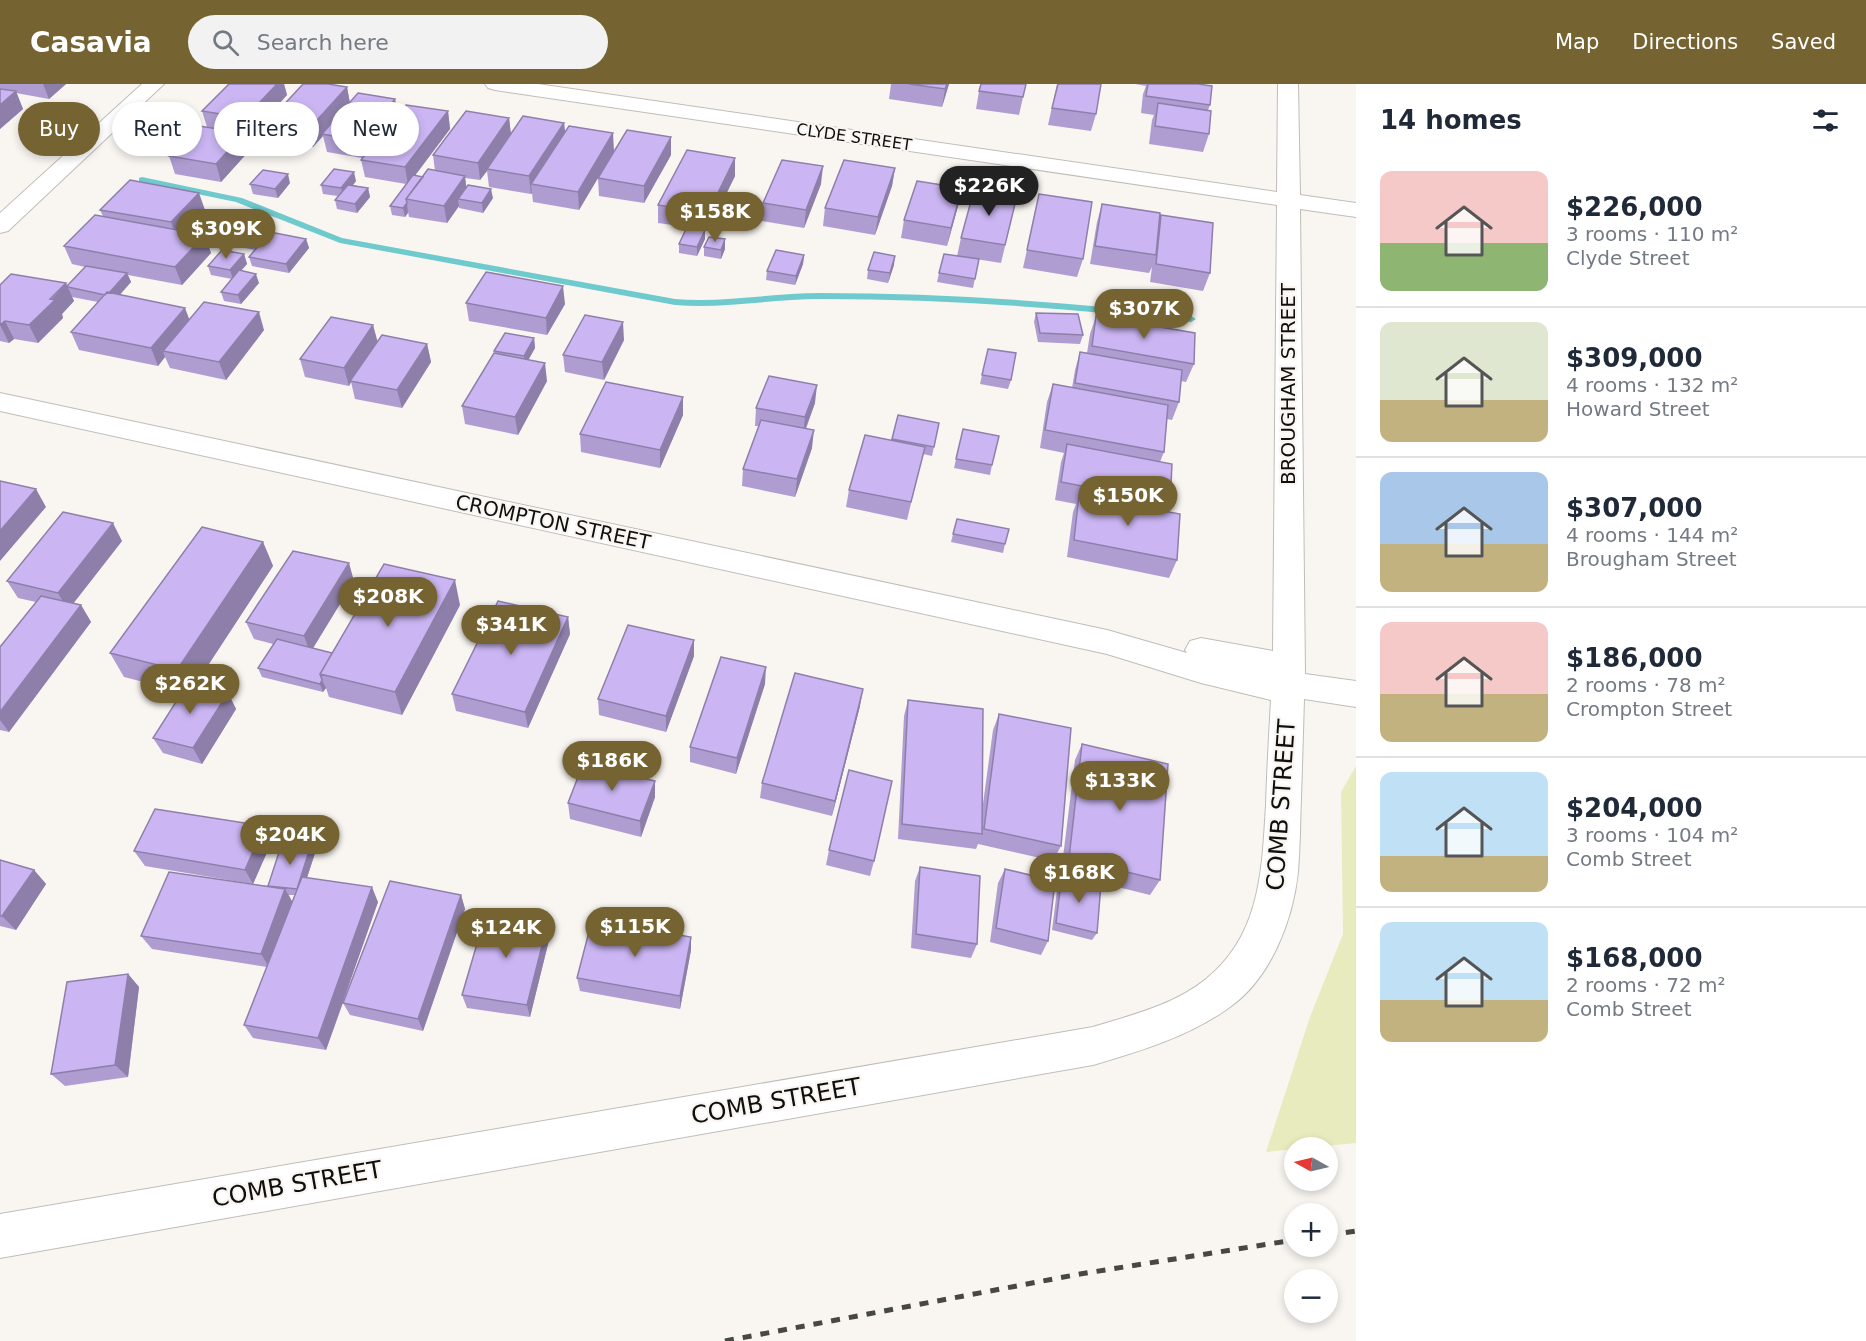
<!DOCTYPE html>
<meta charset="utf-8">
<style>
body{margin:0;font-family:"DejaVu Sans",sans-serif;background:#f2f2f3;color:#1f2937;height:100vh;display:flex;flex-direction:column;font-size:22px;white-space:nowrap}
*{box-sizing:border-box;margin:0}
p{font-size:20px;color:#747a83}
.icon{flex:none;width:33px;height:33px;fill:none;stroke:currentColor;stroke-width:2;stroke-linecap:round;stroke-linejoin:round}
.map{position:relative;flex:1;overflow:hidden}
.panel{display:flex;flex-direction:column;background:#fff;width:510px}
.panel>*{flex:none}
.hud{position:absolute;left:18px;top:18px;width:570px;height:54px;display:flex;gap:12px}
.needle{width:39px;rotate:278deg}
.fabs{position:absolute;left:1284px;top:1053px;display:grid;gap:12px}
.fabs a{display:grid;place-items:center;width:54px;height:54px;border-radius:50%;background:#fff;box-shadow:0 3px 9px #0003;font-size:30px}
.price{position:absolute;translate:-50% -51px;padding:0 14px;border-radius:21px;background:#756331;color:#fff;font-size:20px;line-height:39px;filter:drop-shadow(0 2px 3px #0008)}
.price::after{content:'';position:absolute;left:50%;top:36px;width:18px;height:14px;margin-left:-9px;background:inherit;clip-path:polygon(0 0,100% 0,50% 100%)}
.price.on{background:#222;color:#fff}
ul{padding:0;list-style:none}
li{display:flex;align-items:center;gap:18px;height:150px;padding:0 24px}
li+li{border-top:2px solid #e0e1e3}
li span{display:grid;place-items:center;flex:none;width:168px;height:120px;border-radius:12px;color:#555}
li>.icon{margin-inline-start:auto}
span .icon{width:72px;height:72px;fill:#fffc;stroke-width:1}
li b{font-size:26px}
h2{display:flex;justify-content:space-between;align-items:center;height:72px;padding:0 24px;font-size:26px}
.pill{padding:0 21px;border-radius:27px;background:#fff;box-shadow:0 3px 9px #0003;font-size:21px;line-height:54px}
.pill.on{background:#756331;color:#fff}
header{display:flex;align-items:center;gap:36px;box-sizing:border-box;height:84px;padding:0 30px;background:#756331;color:#fff}
header strong{font-size:28px}
nav{display:flex;gap:33px;margin-inline-start:auto;font-size:21px}
.search{width:420px;height:54px;background:#f2f2f3;display:flex;align-items:center;gap:15px;box-sizing:border-box;padding:0 21px;border-radius:33px;color:#747a83;font-size:22px}
main{display:flex;flex:1;min-height:0}
.map>svg:first-child{display:block}
.green{fill:#e8ebbd}
.lines{fill:none;stroke-linecap:round;stroke-linejoin:round}
.stream{fill:#6fcacd;fill-rule:evenodd}
.minor-casing{stroke:#c0bdb9;stroke-width:2}
.minor{fill:#fff;fill-rule:evenodd}
.rail{stroke:#474744;stroke-width:5;stroke-dasharray:9 9;stroke-linecap:butt}
.wall{fill:#af9dd1;fill-rule:evenodd}
.shaded-wall{fill:#8e7faa}
.building{fill:#cbb6f3;stroke:#8e7faa;stroke-width:1.5}
.labels{text-anchor:middle;dominant-baseline:central;stroke-width:4.5;stroke-linejoin:round;paint-order:stroke}
.far-street-label{font-size:16px;fill:#0f0f0d;stroke:#f9f6f2}
.street-label{font-size:20px;fill:#0f0f0d;stroke:#f9f6f2}
.near-street-label{font-size:24px;fill:#0f0f0d;stroke:#f9f6f2}
</style>
<header>
<strong>Casavia</strong>
<div class="search"><svg class="icon" aria-label="search" viewBox="0 0 24 24"><circle cx="10" cy="10" r="6"/><path d="M15 15l6 6"/></svg>Search here</div>
<nav><a>Map</a><a>Directions</a><a>Saved</a></nav>
</header>
<main>
<div class="map">
<svg width="1356" height="1257" viewBox="0 0 1356 1257">
<rect width="100%" height="100%" fill="#f9f6f2"/>
<path class="green" d="M1356 682V1059L1266 1068 1310 933 1343 850 1341 708Z"/>
<g class="lines">
<path class="stream" d="M142 93 242 114 342 154 675 215C724 219 772 209 821 209 945 209 1068 218 1191 232L1196 235 1191 238C1068 224 945 215 821 215 772 215 724 225 675 221L340 159 236 118 139 98V94Z"/>
<g class="minor-casing">
<path id="minor" d="M142 0H164L8 147 0 149V129Z
M485 0H538L1277 108 1278 0H1298L1300 111 1356 119V133L1300 125 1305 590 1356 597V623L1304 615C1303 649 1302 682 1301 715 1300 739 1300 764 1298 788 1293 836 1271 894 1230 923 1190 952 1141 967 1093 981L0 1174V1130L1093 943C1132 931 1174 921 1206 895 1261 851 1262 785 1266 721 1267 686 1269 651 1271 616L1201 599 1107 570 0 327V309L1107 546 1187 569 1185 566 1190 557 1201 554 1273 567 1277 121 495 6 488 4Z"/>
</g>
<use href="#minor" class="minor"/>
<path class="rail" d="M1328 1151 1356 1147
M725 1257 1080 1190 1294 1156"/>
</g>
<path class="wall" d="M0 0H66L49 15 16 9 23 25 0 45Z
M229 0H284L287 11 250 51H245L249 67 221 98 175 90 169 72 207 43 202 27Z
M891 0H949L942 23 889 15Z
M1026 0 1019 31 976 25 979 7Z
M1057 0 1096 30 1091 47 1048 41Z
M1135 0H1199L1210 21 1208 26 1209 50 1203 68 1149 60 1152 36 1154 31 1141 29 1143 10 1146 2Z
M347 3 350 19 395 15 398 30 448 27 450 45 415 91 423 93 435 87 433 71 509 34 511 50 564 39 565 48 614 67 579 126 533 118 532 109 531 110 489 103 487 87 480 96 465 94 466 103 493 114 483 129 459 124V122L447 139 409 133 408 128 405 133 392 131 390 122 406 100 365 93 361 76 362 74 327 68 323 52 313 63 272 57 267 39Z
M671 71 644 119 599 112 598 94Z
M895 84 892 102 875 151 823 142 825 124Z
M735 92 708 147H705V155L697 172 679 169V160L687 143 658 139V121Z
M356 97 353 101 368 104 370 113 357 129 337 125 335 116 338 112 323 110 321 101Z
M290 99 278 114 253 110 250 100Z
M821 100 804 144 762 137 763 119Z
M962 104 958 122 947 162 901 154 904 136Z
M1039 110 1083 175 1077 193 1023 184Z
M1017 112 1001 179 957 172 961 154Z
M1102 120 1159 137 1161 131 1210 189 1203 207 1150 198 1152 183 1149 189 1090 180 1097 138Z
M100 126H205L186 147 211 169 182 201 128 191 131 198 120 211 189 235 264 246 226 296 170 284 165 273 158 282 79 266 71 248 98 218 72 213 74 217 62 230 63 234 38 259 14 255 9 259 0 257V201L66 199 67 202 85 183 72 180 64 162 103 132Z
M754 130 747 147 716 142 717 133Z
M271 141 273 149 306 155 309 164 289 189 252 182 249 173 255 166 235 162 232 153Z
M725 155V165L721 175 704 172V163Z
M244 170 247 180 241 187 259 199 241 220 224 217 221 208 232 195 211 191 208 182Z
M804 171 803 180 795 201 766 196 767 187Z
M979 175 973 204 937 198 939 189Z
M894 181 888 199 867 195 868 186Z
M466 219 565 220 547 251 469 237Z
M1036 229 1083 251 1080 260 1038 258 1034 238Z
M1096 232 1194 280 1186 298 1181 297 1179 318 1172 336 1167 335 1164 368 1160 378 1170 419 1166 428 1177 476 1169 494 1067 473 1073 428 1076 420 1055 416 1061 378 1064 369 1040 364 1047 318 1053 300 1072 304 1075 286 1080 268 1087 269 1090 250Z
M373 241 377 258 427 260 431 278 402 324 355 315 351 298 349 302 305 293 300 275Z
M534 254 535 264 528 276 547 297 518 351 465 340 462 322 495 270 494 267Z
M624 256 604 296 565 288 563 271Z
M988 265 1011 296 1008 305 980 300Z
M815 319 806 345 812 364 795 413 742 402 743 385 759 342H755L756 324Z
M683 331 660 384 581 368 580 350Z
M898 331 939 339 932 372 923 370 907 436 846 423 849 406 892 356Z
M963 345 992 381 990 391 954 384Z
M957 435 1005 460 1003 469 951 458Z
M122 457 73 520 81 521 91 538 9 648 0 646V563L36 518 18 514 7 497Z
M263 458 273 482 195 601 228 609 236 625 202 680 163 669 153 654 183 608 124 593 110 569Z
M354 497 313 564 332 569 460 521 402 631 329 613 326 604 323 608 262 593 258 584 273 560 254 555 246 538Z
M568 533 570 550 528 644 456 627 452 610Z
M694 556V572L666 648 599 631 598 615Z
M765 600 736 690 690 678V663Z
M908 616 982 727 993 646 999 630 1061 762 1053 777 978 760 976 765 898 755 904 632Z
M860 622 832 732 760 714 762 699Z
M1082 660 1160 796 1150 811 1061 789 1075 676Z
M655 697V713L641 753 570 735 568 719Z
M272 757 253 800 268 802 315 769 307 794 378 818 343 917 461 811 465 825 423 947 350 931 343 919 326 966 253 954 244 941 267 883 152 865 141 852 252 800 145 782 134 767ZM289 811H295L292 818Z
M829 766 874 777 870 792 826 781Z
M0 776 34 786 46 800 16 846 0 842Z
M920 783 977 860 971 874 911 864 915 797Z
M1005 785 1048 857 1041 871 990 858 998 799Z
M1062 790 1097 849 1092 856 1052 846 1058 798Z
M548 838 550 852 530 933 467 924 462 911Z
M691 853V866L680 925 580 907 577 894Z
M128 890 139 903 128 993 65 1002 51 990Z"/>
<path class="shaded-wall" d="M43 0H66L49 15Z
M277 0H284L287 11 250 51 245 34Z
M947 0H949L942 23 945 5Z
M347 3 350 20 322 50 323 52 313 63 308 46Z
M16 7 23 25 0 45V21Z
M395 15 398 33 364 74 361 57Z
M448 27 450 45 408 101 405 83Z
M509 34 511 52 487 85V87L480 96 478 79Z
M564 39 566 56 531 100 532 109 531 110 529 92Z
M244 49 249 67 221 98 216 80Z
M613 49 614 67 579 126 578 108Z
M671 53V71L644 119V102Z
M735 74V92L708 147V129Z
M823 82 821 100 804 144 806 126Z
M895 84 892 102 875 151 878 133Z
M354 88 356 97 344 113 341 104Z
M288 90 290 99 278 114 275 105Z
M465 92 467 109 458 115 459 122 447 139 444 122Z
M368 104 370 113 357 129 355 120Z
M962 104 958 122 947 162 951 144Z
M491 105 493 114 483 129 482 119Z
M199 109 205 126 178 156 171 138Z
M407 119 408 129 405 133 403 124Z
M755 120 754 130 747 147V138Z
M271 141 274 150 260 166 257 157Z
M705 146V155L697 172V163Z
M205 151 211 169 182 201 175 183Z
M306 155 309 164 289 189 286 180Z
M725 155V165L721 175V166Z
M244 170 247 180 233 195 230 186Z
M804 171 803 180 795 201 796 192Z
M895 172 894 181 888 199 890 189Z
M127 189 131 198 111 220 107 211Z
M256 190 259 199 241 220 238 211Z
M66 199 74 217 62 230 63 234 38 259 29 241Z
M563 202 565 220 547 251 546 234Z
M185 224 192 242 163 267 165 273 158 282 151 264Z
M259 228 264 246 226 296 219 278Z
M5 237 14 255 9 259 0 241Z
M623 238 624 256 604 296 602 278Z
M373 241 378 259 350 297 351 298 349 302 344 284Z
M534 254 535 264 525 282 524 272Z
M427 260 431 278 402 324 397 306Z
M545 279 547 297 518 351 515 333Z
M817 301 815 319 803 351 805 333Z
M683 313V331L660 384V366Z
M814 346 812 364 795 413 797 395Z
M36 405 46 423 0 477V447Z
M113 439 122 457 68 526 58 509Z
M263 458 273 482 190 609 177 586Z
M349 479 354 497 310 569 304 552Z
M455 496 460 521 402 631 395 608Z
M81 521 91 538 9 648 0 636V628Z
M568 533 570 550 528 644 525 628Z
M694 556V572L666 648V632Z
M766 583 765 600 736 690 737 674Z
M322 596 326 604 323 608 320 600Z
M863 605 860 622 832 732 835 717Z
M228 609 236 625 202 680 193 664Z
M655 697V713L641 753 640 737Z
M264 742 272 757 253 800 245 786Z
M311 761 315 769 301 812 297 805Z
M34 786 46 800 16 846 2 832Z
M372 803 378 818 326 966 318 954Z
M285 805 293 819 269 883 261 870Z
M461 811 465 825 423 947 418 935Z
M548 838 550 852 530 933 527 921Z
M691 853V866L680 925V912Z
M128 890 139 903 128 993 115 981Z"/>
<path class="building" d="M229 0H277L245 34 202 27Z
M303 0H328L347 3 308 46 267 39Z
M909 0H947L945 5Z
M981 0H1026L1023 13 979 7Z
M1058 0H1101L1096 30 1052 24Z
M1148 0H1198L1212 2 1210 21 1146 12Z
M0 5 16 7 0 21Z
M358 9 395 15 361 57 322 50Z
M1158 19 1211 27 1209 50 1155 42Z
M406 21 448 27 405 83 361 76Z
M466 27 509 34 478 79 433 71Z
M523 32 564 39 529 92 487 85Z
M199 42 244 49 216 80 169 72Z
M569 42 613 49 578 108 531 100Z
M627 46 671 53 644 102 598 94Z
M687 66 735 74 708 129 658 121Z
M782 76 823 82 806 126 763 119Z
M844 76 895 84 878 133 825 124Z
M334 85 354 88 341 104 321 101Z
M428 85 465 92 444 122 406 115Z
M263 86 288 90 275 105 250 100Z
M413 91 423 93 406 115 407 119 403 124 390 122Z
M130 96 199 109 171 138 100 126Z
M917 97 962 104 951 144 904 136Z
M348 101 368 104 355 120 335 116Z
M468 101 491 105 482 119 458 115Z
M974 106 1017 112 1005 161 961 154Z
M1039 110 1092 118 1083 175 1027 166Z
M725 116 755 120 747 138 717 133Z
M1102 120 1160 129 1156 171 1095 162Z
M95 131 205 151 175 183 64 162Z
M1161 131 1213 139 1210 189 1156 180Z
M246 137 271 141 257 157 232 153Z
M687 143 705 146 697 163 679 160Z
M270 148 306 155 286 180 249 173Z
M709 153 725 155 721 166 704 163Z
M222 166 244 170 230 186 208 182Z
M776 166 804 171 796 192 767 187Z
M874 168 895 172 890 189 868 186Z
M944 170 979 175 975 195 939 189Z
M86 182 127 189 109 209 107 208 105 211 68 203 67 202Z
M239 186 256 190 238 211 221 208Z
M486 188 563 202 546 234 466 219Z
M11 190 66 199 50 215 55 216 29 241 5 237 0 241V201Z
M107 208 185 224 151 264 71 248Z
M204 218 259 228 219 278 163 267Z
M1036 229 1078 230 1083 251 1040 249Z
M585 231 623 238 602 278 563 271Z
M1096 232 1195 249 1194 280 1092 262Z
M331 233 373 241 344 284 300 275Z
M505 249 534 254 524 272 494 267Z
M382 251 427 260 397 306 350 297Z
M988 265 1016 269 1011 296 982 291Z
M1080 268 1182 286 1179 318 1075 299Z
M494 269 545 279 515 333 462 322Z
M769 292 817 301 805 333 756 324Z
M606 298 683 313 660 366 580 350Z
M1053 300 1168 321 1164 368 1045 346Z
M898 331 939 339 934 363 892 355Z
M761 336 814 346 797 395 743 385Z
M963 345 999 352 992 381 956 375Z
M865 351 925 363 911 418 849 406Z
M1067 360 1172 380 1170 419 1061 398Z
M0 397 36 405 0 447Z
M1079 411 1180 430 1177 476 1074 456Z
M63 428 113 439 58 509 7 497Z
M957 435 1009 445 1005 460 953 450Z
M202 443 263 458 177 586 110 569Z
M293 467 349 479 304 552 246 538Z
M384 480 455 496 395 608 320 590Z
M41 512 81 521 0 628V563Z
M498 517 568 533 525 628 452 610Z
M628 541 694 556 666 632 598 615Z
M277 555 332 569 320 590 322 596 320 600 258 584Z
M721 573 766 583 737 674 690 663Z
M795 589 863 605 835 717 762 699Z
M188 599 228 609 193 664 153 654Z
M908 616 983 625 982 750 902 740Z
M999 630 1071 644 1061 762 984 745Z
M1082 660 1168 680 1160 796 1069 774Z
M583 680 655 697 640 737 568 719Z
M849 686 892 697 874 777 829 766Z
M155 725 264 742 245 786 134 767Z
M282 759 311 761 297 805 268 802Z
M0 776 34 786 2 832H0Z
M920 783 980 792 977 860 916 850Z
M1005 785 1055 797 1048 857 996 844Z
M169 788 285 805 261 870 141 852Z
M1062 790 1101 800 1097 849 1056 839Z
M302 793 372 803 318 954 244 941Z
M390 797 461 811 418 935 343 919Z
M486 829 548 838 527 921 462 911Z
M592 836 691 853 680 912 577 894Z
M128 890 115 981 51 990 67 898Z"/>
<g class="labels">
<g class="far-street-label">
<text transform="translate(854 53) rotate(8)">CLYDE STREET</text>
</g>
<g class="street-label">
<text transform="translate(1288 300) rotate(-90)">BROUGHAM STREET</text>
<text transform="translate(553 438) rotate(12)">CROMPTON STREET</text>
</g>
<g class="near-street-label">
<text transform="translate(1281 721) rotate(-86)">COMB STREET</text>
<text transform="translate(776 1017) rotate(-10)">COMB STREET</text>
<text transform="translate(297 1100) rotate(-10)">COMB STREET</text>
</g>
</g>
</svg>
<div class="fabs">
<a><svg class="needle" viewBox="-14 -14 28 28"><path d="M0-13l5 13h-10z" fill="#e53935"/><path d="M0 13l5-13h-10z" fill="#747a83"/></svg></a>
<a>+</a>
<a>−</a>
</div>
<b class="price on" style="left:989px;top:133px">$226K</b>
<b class="price" style="left:715px;top:159px">$158K</b>
<b class="price" style="left:226px;top:176px">$309K</b>
<b class="price" style="left:1144px;top:256px">$307K</b>
<b class="price" style="left:1128px;top:443px">$150K</b>
<b class="price" style="left:388px;top:544px">$208K</b>
<b class="price" style="left:511px;top:572px">$341K</b>
<b class="price" style="left:190px;top:631px">$262K</b>
<b class="price" style="left:612px;top:708px">$186K</b>
<b class="price" style="left:1120px;top:728px">$133K</b>
<b class="price" style="left:290px;top:782px">$204K</b>
<b class="price" style="left:1079px;top:820px">$168K</b>
<b class="price" style="left:635px;top:874px">$115K</b>
<b class="price" style="left:506px;top:875px">$124K</b>
<div class="hud">
<a class="pill on">Buy</a>
<a class="pill">Rent</a>
<a class="pill">Filters</a>
<a class="pill">New</a>
</div>
</div>
<section class="panel">
<h2>14 homes<svg class="icon" aria-label="filters" viewBox="0 0 24 24"><path d="M4 7h16M4 17h16"/><circle cx="9" cy="7" r="2"/><circle cx="15" cy="17" r="2"/></svg></h2>
<ul>
<li><span style="background:linear-gradient(#f6c9c9 60%,#8fb573 0)"><svg class="icon" aria-label="home" viewBox="0 0 24 24"><path d="M3 11l9-7 9 7M6 9v11h12V9"/></svg></span><div><b>$226,000</b><p>3 rooms · 110 m²</p><p>Clyde Street</p></div></li>
<li><span style="background:linear-gradient(#dfe7d0 65%,#c2b280 0)"><svg class="icon" aria-label="home" viewBox="0 0 24 24"><path d="M3 11l9-7 9 7M6 9v11h12V9"/></svg></span><div><b>$309,000</b><p>4 rooms · 132 m²</p><p>Howard Street</p></div></li>
<li><span style="background:linear-gradient(#a9c7e8 60%,#c2b280 0)"><svg class="icon" aria-label="home" viewBox="0 0 24 24"><path d="M3 11l9-7 9 7M6 9v11h12V9"/></svg></span><div><b>$307,000</b><p>4 rooms · 144 m²</p><p>Brougham Street</p></div></li>
<li><span style="background:linear-gradient(#f6c9c9 60%,#c2b280 0)"><svg class="icon" aria-label="home" viewBox="0 0 24 24"><path d="M3 11l9-7 9 7M6 9v11h12V9"/></svg></span><div><b>$186,000</b><p>2 rooms · 78 m²</p><p>Crompton Street</p></div></li>
<li><span style="background:linear-gradient(#bfe0f5 70%,#c2b280 0)"><svg class="icon" aria-label="home" viewBox="0 0 24 24"><path d="M3 11l9-7 9 7M6 9v11h12V9"/></svg></span><div><b>$204,000</b><p>3 rooms · 104 m²</p><p>Comb Street</p></div></li>
<li><span style="background:linear-gradient(#bfe0f5 65%,#c2b280 0)"><svg class="icon" aria-label="home" viewBox="0 0 24 24"><path d="M3 11l9-7 9 7M6 9v11h12V9"/></svg></span><div><b>$168,000</b><p>2 rooms · 72 m²</p><p>Comb Street</p></div></li>
</ul>
</section>
</main>
